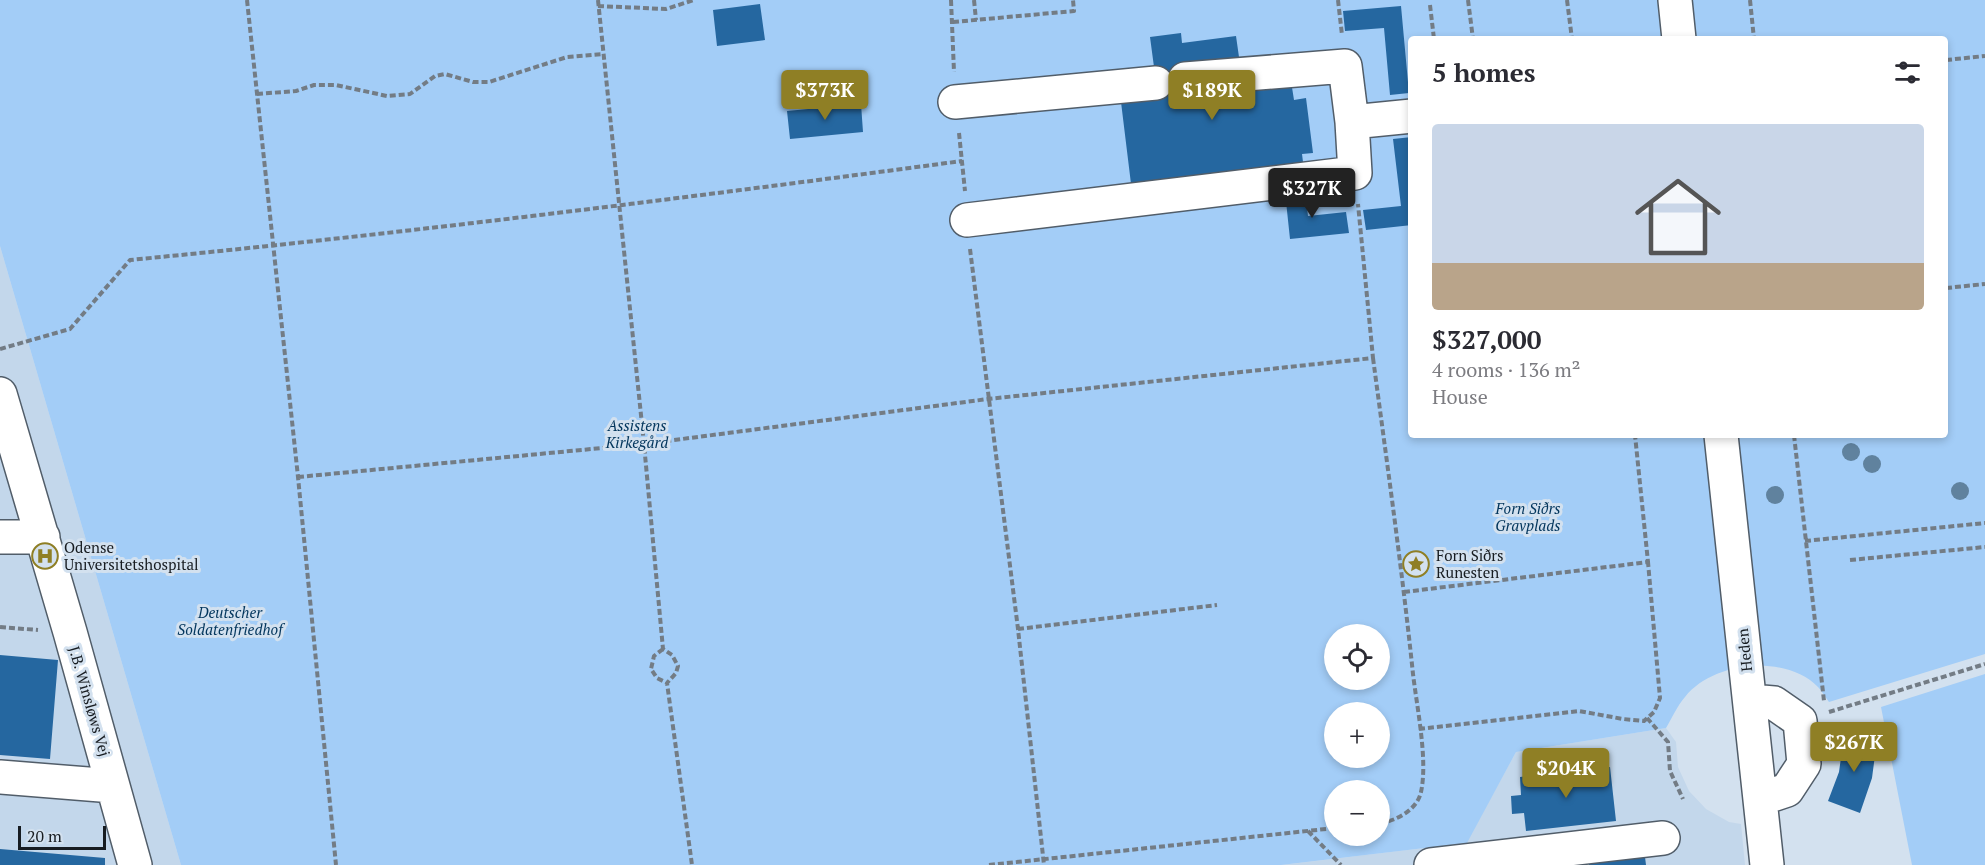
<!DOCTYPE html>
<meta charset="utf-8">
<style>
body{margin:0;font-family:"PT Serif",serif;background:#f2f2f3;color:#2b2b33;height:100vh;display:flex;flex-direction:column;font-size:22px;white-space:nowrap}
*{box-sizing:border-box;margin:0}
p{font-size:20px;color:#7c7c81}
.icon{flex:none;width:33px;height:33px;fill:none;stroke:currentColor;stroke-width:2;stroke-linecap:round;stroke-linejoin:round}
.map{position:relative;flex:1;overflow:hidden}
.drawer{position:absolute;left:1408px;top:36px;width:540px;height:402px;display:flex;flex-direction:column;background:#fff;border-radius:6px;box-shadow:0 3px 9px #0003}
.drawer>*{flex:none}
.fabs{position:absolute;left:1324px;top:624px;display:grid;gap:12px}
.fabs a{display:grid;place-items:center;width:66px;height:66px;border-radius:50%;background:#fff;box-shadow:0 3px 9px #0003;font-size:30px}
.scale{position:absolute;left:18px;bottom:15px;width:88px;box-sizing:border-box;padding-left:6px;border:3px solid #171c21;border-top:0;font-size:16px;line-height:21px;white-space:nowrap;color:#171c21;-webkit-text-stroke:4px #d3e1ef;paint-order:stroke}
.price{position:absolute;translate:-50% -51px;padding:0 14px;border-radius:6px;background:#8f7f25;color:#fff;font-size:20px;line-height:39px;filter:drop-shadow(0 2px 3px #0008)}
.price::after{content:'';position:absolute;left:50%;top:36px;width:18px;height:14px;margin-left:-9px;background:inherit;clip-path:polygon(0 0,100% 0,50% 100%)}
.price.active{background:#222;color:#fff}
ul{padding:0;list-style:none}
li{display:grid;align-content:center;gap:12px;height:318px;padding:0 24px}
li span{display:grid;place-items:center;height:186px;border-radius:6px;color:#555}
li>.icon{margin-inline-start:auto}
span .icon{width:108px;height:108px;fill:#fffc;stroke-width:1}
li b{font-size:26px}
h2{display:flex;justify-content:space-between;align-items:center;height:72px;padding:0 24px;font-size:26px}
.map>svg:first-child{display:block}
.built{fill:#c3d7eb}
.green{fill:#a3cdf7;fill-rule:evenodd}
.building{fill:#2567a0}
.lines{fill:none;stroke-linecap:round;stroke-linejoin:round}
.minor-casing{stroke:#515d69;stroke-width:36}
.path{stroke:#737c85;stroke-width:4;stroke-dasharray:6 3;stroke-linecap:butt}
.minor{stroke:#fff;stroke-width:33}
.tree{fill:#60829e}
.labels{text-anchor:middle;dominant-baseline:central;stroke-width:6;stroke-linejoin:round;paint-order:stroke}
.park-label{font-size:15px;font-style:italic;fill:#02355c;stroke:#d3e1ef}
.poi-label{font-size:15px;fill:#171c21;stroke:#d3e1ef;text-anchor:start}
.street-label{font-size:15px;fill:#171c21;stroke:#d3e1ef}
</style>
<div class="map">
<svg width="1985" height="865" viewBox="0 0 1985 865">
<rect width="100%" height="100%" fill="#d3e1ef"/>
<path class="built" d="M0 246 181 865H0Z
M1666 728 1676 742 1678 767 1689 791 1706 809 1729 822 1741 824 1745 865H1282L1466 843 1516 752Z"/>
<path class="green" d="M0 0H1985V654L1829 702C1825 697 1822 691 1818 687 1786 654 1713 661 1685 697 1677 706 1672 718 1666 728L1516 752 1467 843 1281 865H181L0 246ZM1412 39H1946V435H1412ZM1335 634H1380V680H1335ZM1335 712H1380V758H1335ZM1335 790H1380V836H1335Z
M1985 674V865H1912L1881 707Z"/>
<path class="building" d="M760 4 765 40 717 46 713 10Z
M1401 6 1409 93 1390 95 1384 28 1345 31 1343 11Z
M1181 33 1182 43 1236 36 1239 57 1183 64 1291 81 1294 100 1306 98 1313 153 1302 154 1304 170 1132 192 1121 102 1158 97 1150 37Z
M861 104 863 132 790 139 787 111Z
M1412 137V225L1366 230 1363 210 1401 206 1393 139Z
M1305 190 1308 216 1346 212 1349 233 1290 239 1285 192Z
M0 655 58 660 50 759 0 755Z
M1844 736 1877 740 1872 778 1860 813 1828 801 1839 772Z
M1610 767 1616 821 1526 831 1524 813 1512 814 1511 796 1521 795 1520 777Z
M0 849 105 858V865H0Z
M1645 857 1646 865H1589V863Z"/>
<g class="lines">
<g class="minor-casing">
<path id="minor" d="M1675 0 1679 39
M955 102 1156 83
M1352 122 1412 116
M967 220 1355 173 1352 122 1345 66 1185 79
M0 394 70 632 135 865
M1721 435 1767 865
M0 537H43
M1750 701 1774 703 1800 721 1804 764 1787 790 1760 799
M0 777 113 786
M1431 865 1663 838"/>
</g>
<path class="path" d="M247 0 298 477 336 865
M598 0 644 444 663 649 672 655 678 666 676 673 667 683 692 865
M951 0 954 72
M974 0 976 20
M1338 0 1342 35
M1468 0 1473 39
M1567 0 1572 39
M1750 0 1754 39
M1430 5 1434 39
M598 6 666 9 694 0
M953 22 1074 11 1073 0
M1946 60 1985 56
M257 94 296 91 314 85H336L387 96 410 94 435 76 445 74 473 82H489L567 57 603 54
M959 133 965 191
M970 249 1018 629 1044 865
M1946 288 1985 284
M0 349 70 329 130 260C408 233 685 198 962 161
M1373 358C1387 463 1402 569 1413 674 1417 708 1428 760 1421 792 1417 810 1396 821 1380 823
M1794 435 1824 701
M298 477 644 444 988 399 1373 358 1358 204
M1805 541 1985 523
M1850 560 1985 547
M1404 592 1648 562 1635 435
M0 627 38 630
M1018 629 1217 605
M663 649 654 656 651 669 657 678 667 683
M1829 712 1985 664
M1647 718 1668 742 1670 771 1683 799
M1419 729 1579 711 1623 719 1644 721 1654 712 1660 698 1648 562
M1308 831 1341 865
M989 865 1335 828"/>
<use href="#minor" class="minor"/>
</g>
<g class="tree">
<circle cx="1851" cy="452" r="9"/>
<circle cx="1872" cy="464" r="9"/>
<circle cx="1960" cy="491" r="9"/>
<circle cx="1775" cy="495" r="9"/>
</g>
<defs>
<g id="hospital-ring" transform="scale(1.35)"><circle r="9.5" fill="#d3e1ef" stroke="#8f7f25" stroke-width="1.5"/><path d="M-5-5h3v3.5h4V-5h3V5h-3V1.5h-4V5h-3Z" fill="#8f7f25"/></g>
<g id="sight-ring" transform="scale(1.35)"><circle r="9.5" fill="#d3e1ef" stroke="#8f7f25" stroke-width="1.5"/><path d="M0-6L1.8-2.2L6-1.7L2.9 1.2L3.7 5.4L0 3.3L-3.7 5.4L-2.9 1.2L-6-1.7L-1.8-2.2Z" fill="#8f7f25"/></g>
</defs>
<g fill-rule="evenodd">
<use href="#hospital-ring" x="45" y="556"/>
<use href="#sight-ring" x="1416" y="564"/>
</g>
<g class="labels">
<g class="park-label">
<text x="637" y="425">Assistens<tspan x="637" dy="17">Kirkegård</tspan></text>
<text x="1528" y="508">Forn Siðrs<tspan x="1528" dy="17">Gravplads</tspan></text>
<text x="230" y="612">Deutscher<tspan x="230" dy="17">Soldatenfriedhof</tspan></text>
</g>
<g class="poi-label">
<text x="64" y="547">Odense<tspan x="64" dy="17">Universitetshospital</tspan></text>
<text x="1436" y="555">Forn Siðrs<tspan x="1436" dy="17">Runesten</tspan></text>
</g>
<g class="street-label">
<text transform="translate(1744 650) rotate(-96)">Heden</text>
<text transform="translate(90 701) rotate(74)">J.B. Winsløws Vej</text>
</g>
</g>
</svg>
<div class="fabs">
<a><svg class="icon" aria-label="locate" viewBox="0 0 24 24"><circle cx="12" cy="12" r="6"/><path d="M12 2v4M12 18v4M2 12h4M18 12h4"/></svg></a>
<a>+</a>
<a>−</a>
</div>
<div class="scale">20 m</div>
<b class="price" style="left:825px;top:121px">$373K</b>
<b class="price" style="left:1212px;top:121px">$189K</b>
<b class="price active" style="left:1312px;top:219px">$327K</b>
<b class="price" style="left:1854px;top:773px">$267K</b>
<b class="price" style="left:1566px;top:799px">$204K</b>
<section class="drawer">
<h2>5 homes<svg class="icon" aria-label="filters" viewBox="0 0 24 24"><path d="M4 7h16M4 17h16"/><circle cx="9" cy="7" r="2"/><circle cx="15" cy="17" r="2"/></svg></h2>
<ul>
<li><span style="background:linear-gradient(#c9d6e8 75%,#b9a48a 0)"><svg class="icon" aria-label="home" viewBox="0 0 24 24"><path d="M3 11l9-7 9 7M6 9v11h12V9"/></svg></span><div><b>$327,000</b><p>4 rooms · 136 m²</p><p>House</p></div></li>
</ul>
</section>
</div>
